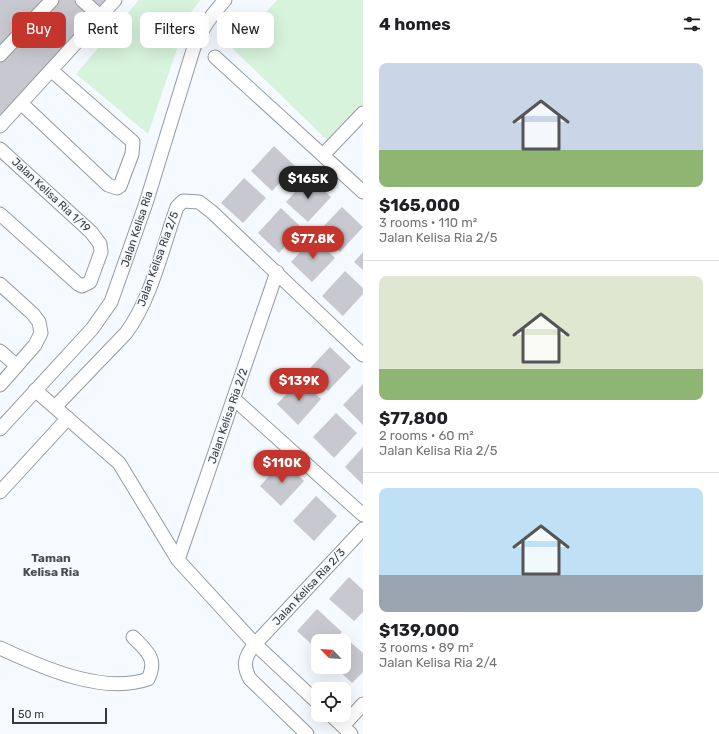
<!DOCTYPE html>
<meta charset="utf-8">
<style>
body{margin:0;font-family:Rubik,sans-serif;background:#f2f2f2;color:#202124;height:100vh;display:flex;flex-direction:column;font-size:15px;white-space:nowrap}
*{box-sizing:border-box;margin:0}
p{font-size:13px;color:#757577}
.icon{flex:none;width:22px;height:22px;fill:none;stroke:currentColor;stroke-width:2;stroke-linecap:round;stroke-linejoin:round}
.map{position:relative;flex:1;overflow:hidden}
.panel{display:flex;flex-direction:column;background:#fff;width:356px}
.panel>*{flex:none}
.banner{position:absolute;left:12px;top:12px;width:291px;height:36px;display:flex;gap:8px}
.needle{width:26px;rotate:295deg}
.buttons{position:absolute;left:311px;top:634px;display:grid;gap:8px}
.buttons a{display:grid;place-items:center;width:40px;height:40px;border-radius:8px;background:#fff;box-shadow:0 4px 16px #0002;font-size:20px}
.scale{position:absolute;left:12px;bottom:10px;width:95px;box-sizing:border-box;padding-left:4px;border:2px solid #37393b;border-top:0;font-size:11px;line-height:14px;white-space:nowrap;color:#37393b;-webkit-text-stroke:3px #f4faff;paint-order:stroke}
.price{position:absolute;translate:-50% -34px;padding:0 9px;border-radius:14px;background:#c4362d;color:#fff;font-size:13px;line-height:26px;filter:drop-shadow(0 1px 2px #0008)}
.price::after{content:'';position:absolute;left:50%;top:24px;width:12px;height:9px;margin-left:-6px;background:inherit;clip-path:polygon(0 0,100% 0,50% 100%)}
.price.on{background:#222;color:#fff}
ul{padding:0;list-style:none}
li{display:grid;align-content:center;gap:8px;height:212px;padding:0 16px}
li+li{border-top:1px solid #e0e0e0}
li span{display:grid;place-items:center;height:124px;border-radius:8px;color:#555}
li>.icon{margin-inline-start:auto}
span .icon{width:72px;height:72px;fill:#fffc;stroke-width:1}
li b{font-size:17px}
h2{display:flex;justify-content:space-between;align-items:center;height:48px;padding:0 16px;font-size:17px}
.chip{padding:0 14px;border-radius:8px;background:#fff;box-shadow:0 4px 16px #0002;font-size:14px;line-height:36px}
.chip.on{background:#c4362d;color:#fff}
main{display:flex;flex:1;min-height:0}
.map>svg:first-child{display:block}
.green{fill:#d7f3db}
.building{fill:#c8c9d0}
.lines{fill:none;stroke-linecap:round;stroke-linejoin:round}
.minor-casing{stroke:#959a9f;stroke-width:15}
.minor{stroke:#fff;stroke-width:13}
.labels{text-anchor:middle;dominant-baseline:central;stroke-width:3;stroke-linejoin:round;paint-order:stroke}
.street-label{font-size:11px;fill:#37393b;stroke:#f4faff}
.neighbourhood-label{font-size:12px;font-weight:bold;fill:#484d51;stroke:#f4faff}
</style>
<main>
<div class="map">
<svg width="363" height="734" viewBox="0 0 363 734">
<rect width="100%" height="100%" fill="#f4faff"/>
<path class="green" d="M139 0H201L189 14 148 134 76 74Z
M277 0H363V105L328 141 233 49Z"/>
<path class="building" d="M0 0H45L0 48Z
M58 0H74L92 17 0 115V62Z
M86 0H108L98 11Z
M274 146 295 166 272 191 251 171Z
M309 177 331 197 308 222 286 202Z
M244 178 266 198 243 223 221 203Z
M342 207 363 227 340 252 318 232Z
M281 208 302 228 279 253 258 233Z
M314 237 335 258 312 282 291 262Z
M363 252V270L354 262Z
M345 271 363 288V294L343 316 322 296Z
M330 347 351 367 328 391 307 371Z
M300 380 321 399 298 425 277 404Z
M363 384V425L343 405Z
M336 413 357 433 334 458 313 437Z
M363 447V485L345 467Z
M283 461 304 481 281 506 260 486Z
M316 496 337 516 314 541 293 521Z
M349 577 363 590V612L354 621 329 599Z
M317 609 342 632 333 641H318V650L297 631Z
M347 639 363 653V672L352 683 335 667H344V643Z"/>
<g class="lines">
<g class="minor-casing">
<path id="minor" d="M82 0 100 16
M0 55 52 0
M215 57 363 192
M21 103 108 185 117 188 120 186 132 154 133 142 51 70
M0 126 115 0
M0 149 91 232 100 244 101 252 90 282 82 286 78 284 0 214
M323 155 363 113
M0 284 33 314 39 322 41 333 35 345 0 385
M0 351 17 366
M35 390 119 463 178 560 255 644 318 703
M234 399 363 515
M55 407 126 333C151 300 163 246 177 207L183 201 199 202 212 212 363 355
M0 429 92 329 111 302 146 203 194 47C202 28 211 15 225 0
M0 492 68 418
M178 560 277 272
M0 648C41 667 103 695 148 679 158 659 147 651 133 637
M331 715 351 734
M343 726 363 704
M307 734 250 679C242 665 245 656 255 644L363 529"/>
</g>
<use href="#minor" class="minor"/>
</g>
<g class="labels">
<g class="street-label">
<text transform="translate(51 195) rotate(43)">Jalan Kelisa Ria 1/19</text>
<text transform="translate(137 229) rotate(-72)">Jalan Kelisa Ria</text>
<text transform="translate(158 259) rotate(-70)">Jalan Kelisa Ria 2/5</text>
<text transform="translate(228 416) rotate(-71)">Jalan Kelisa Ria 2/2</text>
<text transform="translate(309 587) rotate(-47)">Jalan Kelisa Ria 2/3</text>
</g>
<g class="neighbourhood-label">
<text x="51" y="558">Taman<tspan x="51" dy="14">Kelisa Ria</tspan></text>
</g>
</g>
</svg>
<div class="buttons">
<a><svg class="needle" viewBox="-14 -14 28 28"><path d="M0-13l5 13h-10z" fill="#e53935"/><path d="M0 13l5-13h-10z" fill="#757577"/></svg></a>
<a><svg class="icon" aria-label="locate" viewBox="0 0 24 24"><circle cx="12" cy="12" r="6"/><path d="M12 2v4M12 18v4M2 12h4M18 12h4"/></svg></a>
</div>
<div class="scale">50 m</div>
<b class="price on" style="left:308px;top:200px">$165K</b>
<b class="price" style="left:313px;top:260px">$77.8K</b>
<b class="price" style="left:299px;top:402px">$139K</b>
<b class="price" style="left:282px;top:484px">$110K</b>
<div class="banner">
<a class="chip on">Buy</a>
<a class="chip">Rent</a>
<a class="chip">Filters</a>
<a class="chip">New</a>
</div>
</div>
<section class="panel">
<h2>4 homes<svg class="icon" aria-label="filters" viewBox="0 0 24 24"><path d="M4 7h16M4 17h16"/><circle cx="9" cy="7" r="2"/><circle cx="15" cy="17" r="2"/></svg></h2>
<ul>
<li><span style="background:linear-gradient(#c9d6e8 70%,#8fb573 0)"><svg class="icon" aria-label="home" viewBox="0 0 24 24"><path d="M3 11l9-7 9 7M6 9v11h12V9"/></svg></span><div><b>$165,000</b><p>3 rooms · 110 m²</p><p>Jalan Kelisa Ria 2/5</p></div></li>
<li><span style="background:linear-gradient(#dfe7d0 75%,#8fb573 0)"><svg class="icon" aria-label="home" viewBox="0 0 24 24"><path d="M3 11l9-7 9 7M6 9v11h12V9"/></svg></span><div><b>$77,800</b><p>2 rooms · 60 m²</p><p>Jalan Kelisa Ria 2/5</p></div></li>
<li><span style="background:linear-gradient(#bfe0f5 70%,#9aa5b1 0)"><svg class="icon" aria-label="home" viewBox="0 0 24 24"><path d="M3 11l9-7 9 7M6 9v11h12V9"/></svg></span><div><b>$139,000</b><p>3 rooms · 89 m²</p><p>Jalan Kelisa Ria 2/4</p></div></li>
</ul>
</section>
</main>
